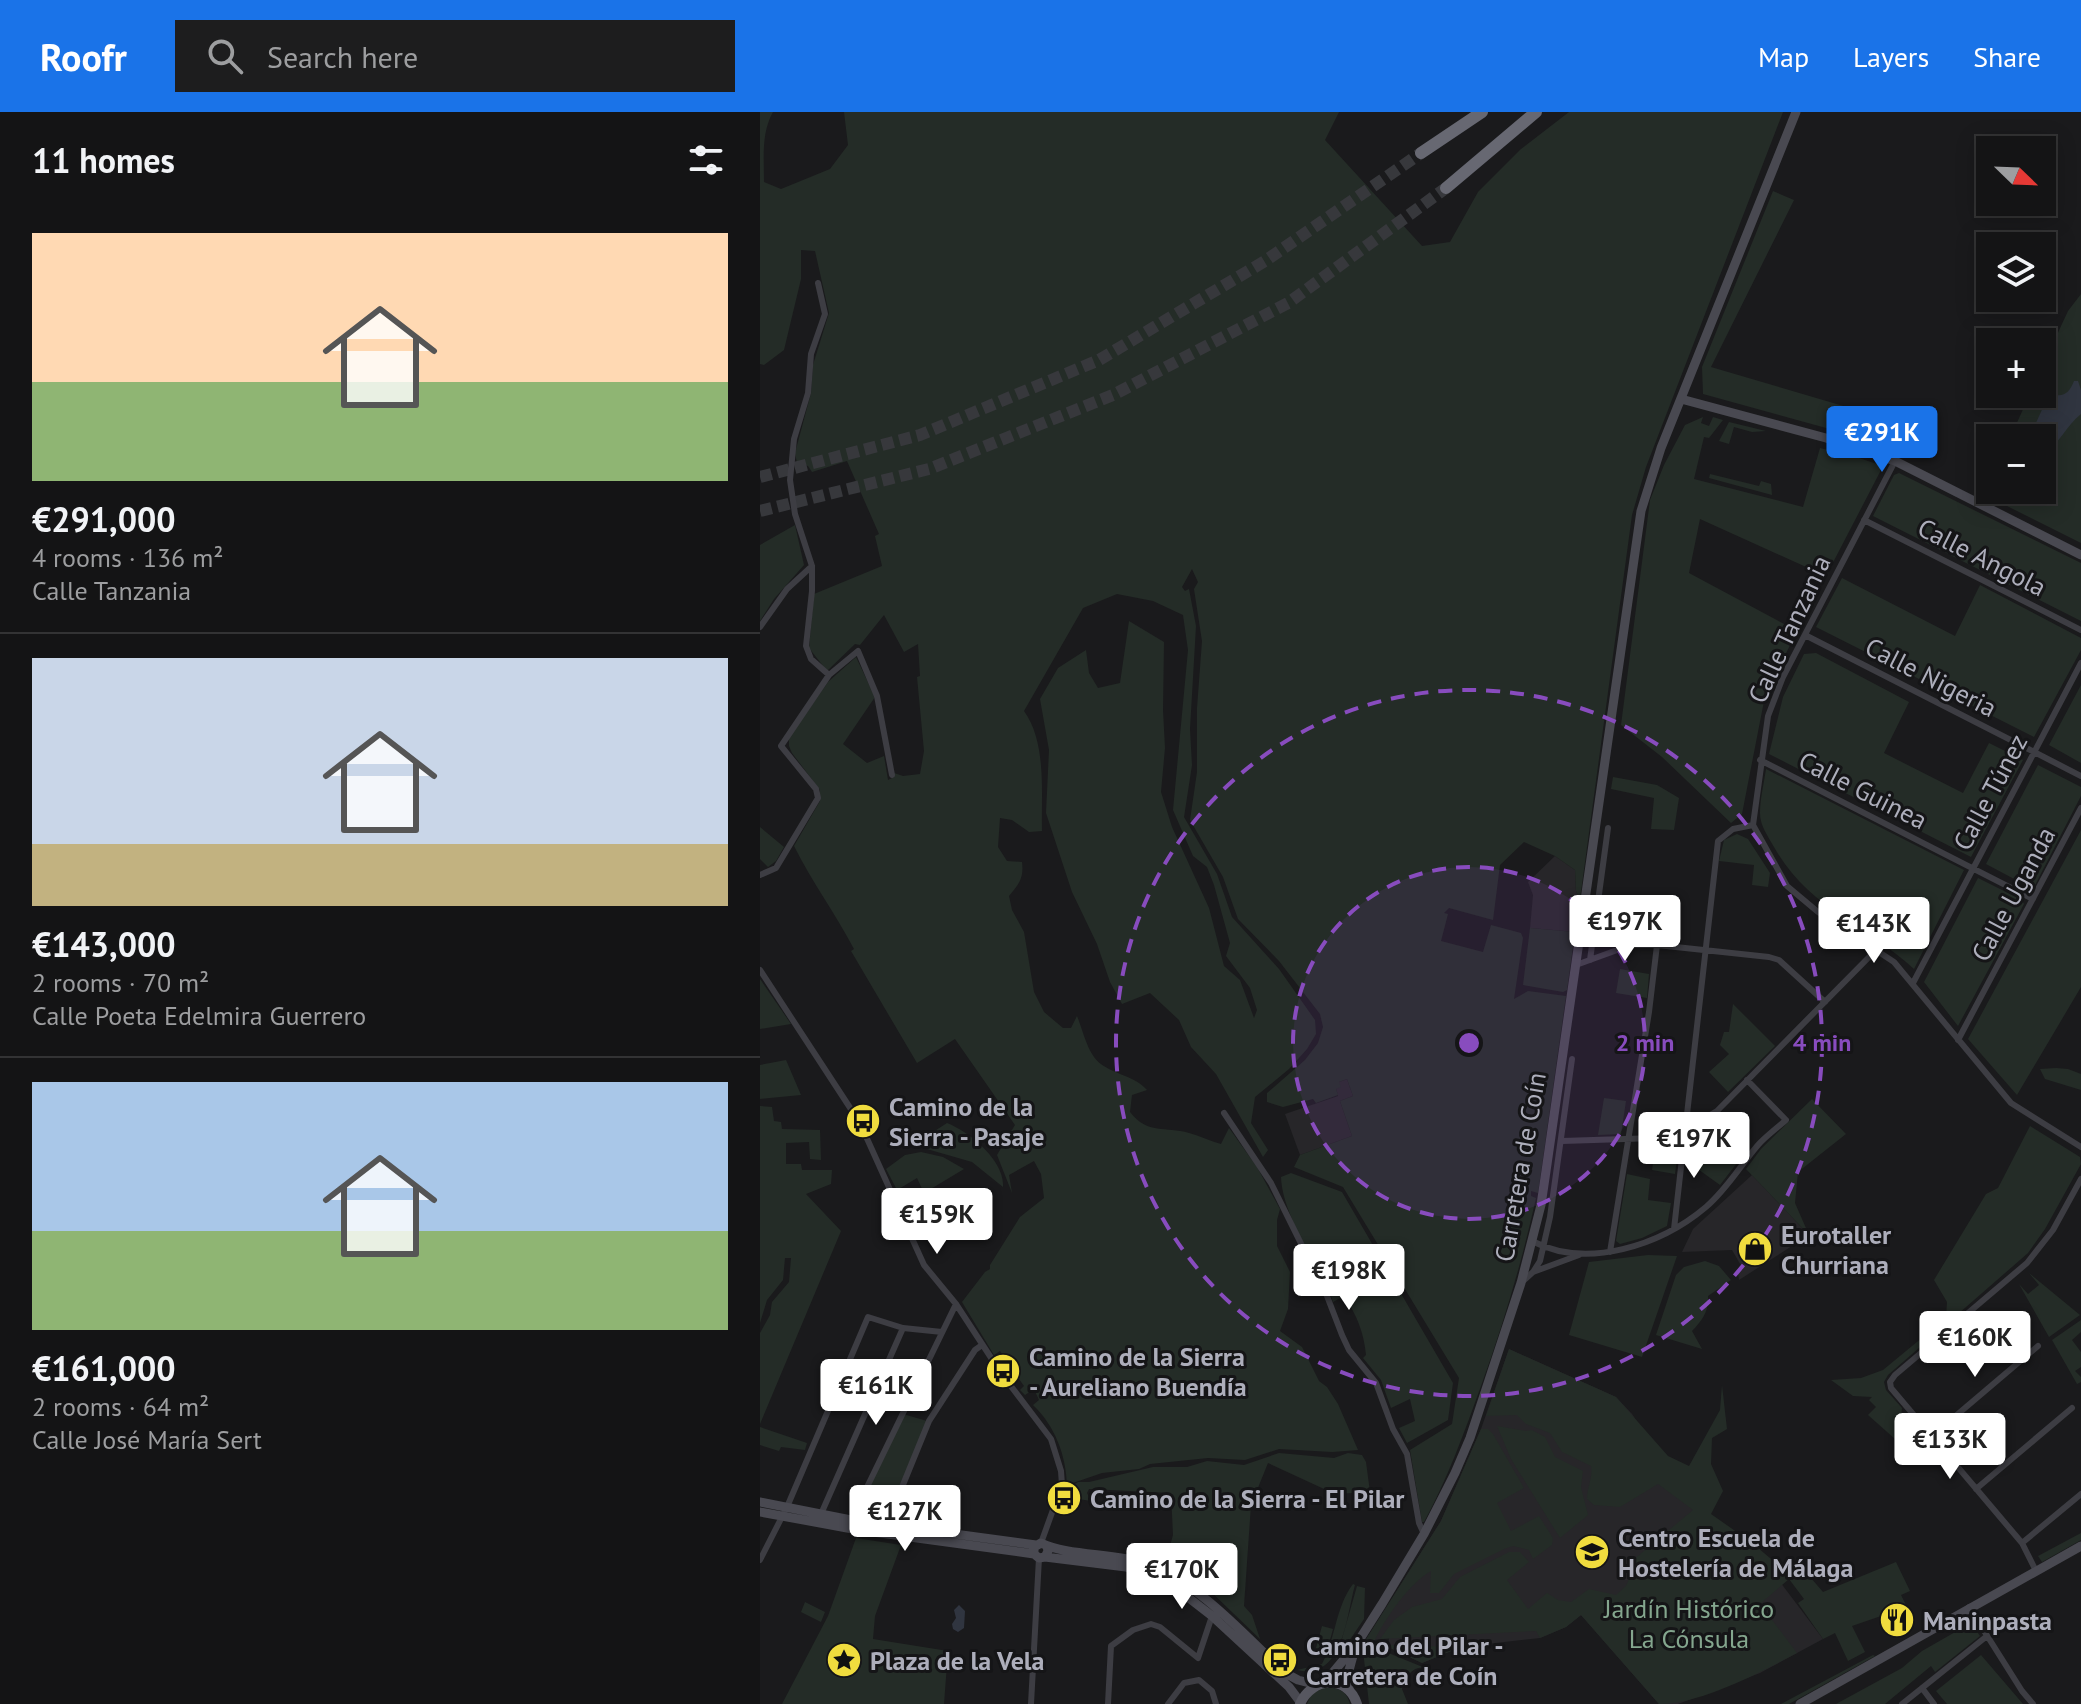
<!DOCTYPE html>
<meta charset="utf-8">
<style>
body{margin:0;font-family:"PT Sans",sans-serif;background:#1d1d1e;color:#f1f3f6;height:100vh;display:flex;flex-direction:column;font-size:30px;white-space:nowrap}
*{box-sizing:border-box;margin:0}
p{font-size:26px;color:#9d9ea0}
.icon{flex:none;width:44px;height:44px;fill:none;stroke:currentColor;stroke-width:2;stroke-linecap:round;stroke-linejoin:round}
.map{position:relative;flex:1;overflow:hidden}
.side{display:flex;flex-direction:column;background:#141415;width:760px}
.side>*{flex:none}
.needle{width:52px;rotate:113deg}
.fabs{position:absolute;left:1216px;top:24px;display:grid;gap:16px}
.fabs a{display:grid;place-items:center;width:80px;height:80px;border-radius:0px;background:#141415;box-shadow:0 4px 20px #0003,0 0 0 2px #333334;font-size:40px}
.price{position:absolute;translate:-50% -68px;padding:0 18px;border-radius:8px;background:#fff;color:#222;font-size:26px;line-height:52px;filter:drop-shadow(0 2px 4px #0008)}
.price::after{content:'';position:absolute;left:50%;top:48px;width:24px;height:18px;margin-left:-12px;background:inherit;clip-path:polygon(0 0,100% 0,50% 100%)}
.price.active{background:#1a73e8;color:#fff}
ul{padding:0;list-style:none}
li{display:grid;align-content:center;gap:16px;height:424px;padding:0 32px}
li+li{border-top:2px solid #333334}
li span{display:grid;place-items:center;height:248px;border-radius:0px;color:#555}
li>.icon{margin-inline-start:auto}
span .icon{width:144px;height:144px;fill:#fffc;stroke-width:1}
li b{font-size:34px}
h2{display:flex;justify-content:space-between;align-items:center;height:96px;padding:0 32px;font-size:34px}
header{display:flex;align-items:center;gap:48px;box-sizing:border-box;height:112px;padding:0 40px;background:#1a73e8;color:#fff}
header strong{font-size:38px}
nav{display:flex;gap:44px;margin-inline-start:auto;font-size:28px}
.search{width:560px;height:72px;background:#1d1d1e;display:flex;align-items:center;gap:20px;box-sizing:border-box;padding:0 28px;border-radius:0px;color:#9d9ea0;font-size:30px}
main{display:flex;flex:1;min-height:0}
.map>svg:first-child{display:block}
.built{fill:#272629}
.green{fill:#242c27}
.water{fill:#303540}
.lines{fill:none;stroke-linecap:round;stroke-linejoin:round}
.highway-tunnel{stroke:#37383c;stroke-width:12;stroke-dasharray:12 6;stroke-linecap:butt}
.street{stroke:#3d3d43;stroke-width:6}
.secondary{stroke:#494951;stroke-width:9}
.primary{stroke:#575760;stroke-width:10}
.highway{stroke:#676872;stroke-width:12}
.ring{fill:none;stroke:#884cbe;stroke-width:4;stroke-dasharray:14 10}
.labels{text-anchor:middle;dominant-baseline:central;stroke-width:6;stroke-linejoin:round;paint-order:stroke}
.street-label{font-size:26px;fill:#adaebb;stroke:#151517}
.poi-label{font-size:26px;font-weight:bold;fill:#adaebb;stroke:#151517;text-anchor:start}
.park-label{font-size:26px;fill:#84a68e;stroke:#151517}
.centre{fill:#884cbe;stroke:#151517;stroke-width:4}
.ring-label{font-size:24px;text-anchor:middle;font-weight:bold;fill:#884cbe;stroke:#151517;stroke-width:6;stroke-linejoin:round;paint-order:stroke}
</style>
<header>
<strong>Roofr</strong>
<div class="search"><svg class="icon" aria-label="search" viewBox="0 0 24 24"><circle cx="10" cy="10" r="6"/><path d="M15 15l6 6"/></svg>Search here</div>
<nav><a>Map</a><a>Layers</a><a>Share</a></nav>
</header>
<main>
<section class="side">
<h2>11 homes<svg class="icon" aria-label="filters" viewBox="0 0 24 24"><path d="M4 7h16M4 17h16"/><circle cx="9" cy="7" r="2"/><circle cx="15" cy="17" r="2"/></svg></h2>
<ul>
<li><span style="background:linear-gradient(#ffd9b3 60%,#8fb573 0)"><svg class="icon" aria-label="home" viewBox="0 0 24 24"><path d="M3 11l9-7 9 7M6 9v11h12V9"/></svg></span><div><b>€291,000</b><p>4 rooms · 136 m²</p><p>Calle Tanzania</p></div></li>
<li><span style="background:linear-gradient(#c9d6e8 75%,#c2b280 0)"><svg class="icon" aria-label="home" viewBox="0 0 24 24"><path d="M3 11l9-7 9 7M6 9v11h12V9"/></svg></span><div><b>€143,000</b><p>2 rooms · 70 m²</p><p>Calle Poeta Edelmira Guerrero</p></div></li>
<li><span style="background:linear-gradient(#a9c7e8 60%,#8fb573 0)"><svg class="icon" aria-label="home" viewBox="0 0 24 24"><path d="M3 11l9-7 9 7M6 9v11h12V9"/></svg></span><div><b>€161,000</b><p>2 rooms · 64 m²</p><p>Calle José María Sert</p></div></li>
</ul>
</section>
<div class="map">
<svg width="1321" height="1592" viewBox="0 0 1321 1592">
<rect width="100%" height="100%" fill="#1a1a1c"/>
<path class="built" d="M795 744 815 758 816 779 820 787 815 820 770 816 773 783 768 770Z
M587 967 593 984 580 989 592 1024 540 1043 525 1002 578 984 576 977 579 970Z
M992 1063 1049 1123 979 1168 978 1161 983 1157 972 1138 922 1140 933 1117Z
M749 1237 856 1285 872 1302 934 1398 1005 1450 1063 1527 1000 1561 918 1592H899L821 1503 806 1515 780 1526 701 1535 662 1551 628 1535 629 1526 605 1529 681 1409 721 1317Z"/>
<path class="green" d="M0 0H13C1 21 4 47 4 70L21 77 70 57 88 33 84 0H579L565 28 662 134 690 130 718 80 761 37 809 0H1023L886 355 872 403 820 787 816 779 815 758 795 744 764 730 740 753 733 808 689 796 684 801 688 802 681 829 723 840 731 813 761 821 763 826 754 887 768 879 806 884 778 1081 771 1079V1084L776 1086C762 1150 743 1213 721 1274 704 1321 688 1366 664 1410H662L650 1338 692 1312 699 1266 583 1075 534 1055 540 1043 592 1024 580 989 593 984 587 967 579 970 581 975 576 977 578 983 556 991 553 987 523 995 507 990V981L545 948 558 931 563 915 560 902 519 849 478 807 463 765 430 708 437 660V596L442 529 434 477 438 470 432 457 422 475 425 479 429 477 436 514 430 617 432 653 424 705 457 762 472 805 519 857 555 908 556 922 547 937 529 957 495 985 491 1011 508 1038 503 1045 456 962 431 935 419 908 390 881 362 892 350 870 337 832 312 780 286 701 289 638 280 587 298 556 326 538 329 561 338 576 360 571 369 509 404 530 403 598 405 636 401 680 412 715 449 796 464 854 480 868 494 906 497 898 490 876 466 844 470 831 454 773 447 755 433 744 413 698 428 538 423 503 393 489 357 482 323 496 264 599C287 631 281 681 282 719L269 720 252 708 240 706 238 735 247 749 262 750C264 766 259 772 249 784L252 798 264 820 274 880 284 900 303 916H311L317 904C322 916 326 934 334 945 346 962 374 962 387 978L372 983 370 1000C388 1023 405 1014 429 1021 440 1024 450 1029 461 1032L469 1016 497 1055 520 1097 517 1108V1134L530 1160 528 1197 520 1219 542 1235 559 1269 567 1275 578 1292 598 1338 572 1340 519 1337 485 1348 448 1346 390 1352 379 1357 342 1361 307 1373C306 1343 295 1314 273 1293L279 1288 274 1277 265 1283 260 1278 264 1274 252 1257 253 1253 247 1249 249 1247 246 1243 243 1244 240 1239 234 1243 202 1190 225 1160 230 1157V1153L260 1105 284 1086 281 1062 274 1049 249 1063 252 1081 237 1043 255 1013 195 927 157 951 91 839 94 837C75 801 52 770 34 734L60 689V678L32 641 29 634V626L68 570 96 545 115 585 83 632 107 651 124 644 128 668 134 665V661L143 664 160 662 164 639 157 565 160 564 158 532 144 540 124 503 100 533 95 532 67 559 49 536 54 482 122 454 115 424 119 422 87 349 52 360 48 354 37 351 35 341 51 281 53 253 69 201 55 139 41 138V167L24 238 4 253 0 252Z
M1013 79 1034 88 951 255 1148 313 1133 340 1077 319 943 282 942 255Z
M1321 182V431L1239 390 1237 378H1282V326H1250L1270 282H1282V255L1308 199Z
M943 305 941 311 949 314 953 305 963 308 949 326 944 325 934 367 1043 395 1060 336 1068 338 1069 336 1120 353V360L1066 464 940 407 929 461 1037 519 1005 584 982 702 971 711 902 645 861 613 890 388 904 353 925 313Z
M969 310 1006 319 992 320 974 315 969 332 959 329Z
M1139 361 1321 451V509L1113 404 1134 363Z
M950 362 999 374 1001 369 1011 372 1012 383 949 366Z
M35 413 44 453 14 487 0 509V433Z
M1082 466 1195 524 1220 473 1321 526V538L1274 625 1056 515Z
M1056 541 1149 590 1124 641 1203 681 1229 631 1263 648 1211 745 1009 642 1023 585 1044 542Z
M1321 573V651L1289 633Z
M1278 653 1321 675V684L1273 777 1226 752Z
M1006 657 1204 758 1154 857C1104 811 1049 797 1014 735 1008 724 1000 714 1000 701 1000 687 1004 671 1006 657Z
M853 665 897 673 919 686 914 718 891 717 894 686 851 677Z
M0 715 24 735 16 749 8 755 0 747Z
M1321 718V875L1257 983 1208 927Z
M977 722 988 727 1010 761 1008 775 992 773 994 753 959 749 964 728Z
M1218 766 1262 788 1264 792 1198 914 1164 870Z
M770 816 815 820 807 878 803 880 763 873Z
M860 857 889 862 887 886 856 881Z
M0 867 31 912 0 917Z
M973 892 1015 934 968 980 949 960 969 942 960 933 964 920H969Z
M26 948 41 983 0 987V953Z
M1296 956 1308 957 1321 962V978L1285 967 1280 957Z
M844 986 866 989 861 1022 838 1023Z
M1052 987 1086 1022 1038 1060 1035 1091 1049 1123 986 1057 1001 1037Z
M0 994 12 995 14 1009 21 1010 22 1017 60 1018 61 1048 50 1047 49 1030 26 1031V1052H41L42 1058H72L71 1072 46 1082 81 1119 0 1312V1221L10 1203 12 1190 29 1170 31 1146H25L23 1168 7 1188 0 1211Z
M952 1009 984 1042 960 1073 928 1050 932 1023Z
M187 1011C210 1020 245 1049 243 1075L212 1050 153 1033Z
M1270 1014 1320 1045 1321 1052 1285 1117 1268 1141 1128 1263 1124 1270 1126 1278 1142 1296 1140 1317 1135 1327 1108 1303 1116 1295 1109 1288 1112 1285 1093 1284 1071 1268 1101 1266 1123 1258 1186 1206 1187 1190 1174 1168 1226 1082 1238 1076Z
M914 1027 919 1032 915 1062 892 1058 896 1031Z
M161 1040 183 1045 204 1057 164 1081 157 1066 137 1078 126 1057 145 1043Z
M531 1061 582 1080 693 1271 688 1308 647 1331 639 1316 655 1309 650 1287 631 1296 621 1268 603 1246 606 1243C604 1221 597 1203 584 1184L573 1190 569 1179 586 1169 568 1176C552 1144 522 1100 521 1065Z
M867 1062 890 1067 888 1088 911 1091 907 1114 882 1126 860 1132 856 1129Z
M888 1143 917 1144 882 1245 809 1223 829 1150Z
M945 1149 959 1154 971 1168 948 1184C949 1199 942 1209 932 1219L942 1237 896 1223 916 1163 924 1155Z
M1269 1161 1320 1203 1289 1225 1259 1172 1268 1182 1279 1173Z
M1321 1208V1220L1312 1228 1321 1240V1255L1315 1259 1321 1265V1270L1317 1272 1292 1228Z
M749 1237 856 1285 908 1344 929 1354 960 1298 962 1273 967 1317 952 1326 951 1352 963 1379 951 1402 991 1430 1017 1452 1038 1451 1063 1480 1136 1450 1150 1479 1141 1483 1147 1495 1092 1514 1105 1540 1088 1549 1075 1521 1063 1527 1038 1491 1044 1487 1029 1467 1000 1492 1037 1541C1001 1560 941 1592 899 1592L821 1503 806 1515 780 1526 776 1519 620 1527 634 1508 652 1495 682 1487 700 1465 749 1440H760L769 1450 747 1468 768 1497 787 1481 798 1488 811 1490 829 1477 856 1483 866 1474 871 1462 866 1454 933 1398 898 1372 860 1395 834 1393 827 1387C827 1375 833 1366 831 1354L802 1340 790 1321 766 1312 757 1303 726 1304Z
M143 1302 167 1309 127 1405 96 1402Z
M737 1314 766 1319 772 1318 785 1325 795 1345 823 1359 821 1375 828 1403 800 1426 751 1347Z
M0 1315 47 1331 45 1338 21 1335 19 1339 0 1333Z
M721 1317H728L733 1322 764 1376 737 1391 751 1419 779 1404 793 1426 792 1433 773 1447 769 1438 753 1434 744 1437 694 1462 679 1481H670L671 1459C650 1471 625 1506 615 1528L605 1529 681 1409Z
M519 1341 574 1346 588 1341 602 1343 606 1350 610 1380 575 1382 508 1351 491 1393 484 1494 492 1503 500 1527 447 1476 406 1448 413 1423 411 1381 329 1377 327 1381 331 1389 306 1385 308 1376 318 1370H329L393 1355H427L447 1349 484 1353Z
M1321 1421V1428L1282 1450 1278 1444Z
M96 1426 141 1433 115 1504 113 1527 188 1539 184 1592H22L68 1504Z
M593 1472 595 1473C586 1505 583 1569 537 1558L562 1552C576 1526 575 1496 593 1472Z
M597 1474 605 1476 604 1507 576 1548Z
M45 1490 65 1500 61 1510 41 1500Z
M1211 1511 1220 1524 1175 1560 1171 1554 1125 1592H1076L1142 1556 1162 1539Z
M562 1514 573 1517 567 1539 556 1536Z
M629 1533 701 1535 662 1551 628 1535Z
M603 1538 626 1540 665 1556C651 1554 647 1565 642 1577L648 1592H609Z
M1113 1543 1115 1544 1029 1592H1021Z
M1221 1543 1263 1592H1187L1176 1579Z
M563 1575C577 1576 586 1577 590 1592H547L551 1583Z"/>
<path class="water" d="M1314 269H1318L1321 278V302C1306 314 1299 333 1282 343V326H1269L1291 278 1296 283C1306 284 1310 279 1314 269Z
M199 1493 205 1499 204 1516 198 1520 193 1517 192 1512 196 1506 194 1498Z"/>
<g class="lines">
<path class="highway-tunnel" d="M0 365 160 323 339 248 505 149 661 41
M0 399 169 357 353 283 528 191 686 76"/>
<path class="street" d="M58 171 65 202 51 242 48 281 34 327 30 368 35 402 52 454V479L46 534 51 547 69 563
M1135 349 1023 565 1008 604 993 713 1027 774 1058 800 1134 850 1251 991 1321 1035
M1104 408 1321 518
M0 515 27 477 52 454
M1045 523 1321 664
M1000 648 1273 787
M0 763 16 756 58 686 56 677 21 634 69 563 98 539 117 584 132 663
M830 848 848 716
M816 853 871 833H897L1009 845 1019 848 1065 890
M0 858 100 1011 164 1153 196 1192 241 1261 291 1327 301 1359 302 1373 281 1431
M1153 871 1321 551
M1198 928 1321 696
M464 1001 511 1071 567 1184 582 1223 589 1238 616 1271 633 1317 647 1342 659 1411 664 1422
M802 1029 896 1026 926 1017 957 999 1117 837
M914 1117 958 729 973 717 993 713
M772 1129C827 1158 901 1133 946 1095 967 1077 980 1054 998 1033 1006 1024 1017 1016 1026 1008L987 968
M850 1140 889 900 897 833
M773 1160 780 1149 790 1105 812 947
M762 1170 773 1160 819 1143
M1172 1324 1278 1234
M1216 1377 1312 1296
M61 1402 143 1216
M91 1408 196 1192
M127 1412 169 1309 215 1238 222 1233
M1262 1431 1321 1382
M0 1448 27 1395 108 1205 143 1216 182 1220
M1276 1459 1262 1431 1131 1276 1130 1270 1135 1263 1267 1151 1293 1118 1321 1067
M1209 1495 1262 1579 1273 1592
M1162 1576 1174 1592
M271 1592 279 1446
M348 1592 351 1534 373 1518 391 1512 400 1515 438 1546 452 1504
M408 1592 424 1571 439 1568 452 1579 456 1592
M1142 1592 1227 1524"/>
<path class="secondary" d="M921 287 1066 326 1135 349 1321 443
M0 1390 91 1408 276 1433
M0 1400 98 1418 274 1442
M287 1434 288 1439 285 1445 279 1446 274 1442V1435L281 1431C307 1444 354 1441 384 1451 438 1469 484 1523 525 1561L538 1568 557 1573
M285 1445 366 1455 407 1469 452 1504 529 1575 541 1591
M565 1570 596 1533 622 1492 664 1422 695 1361 710 1326 761 1171 781 1093 786 1059 881 399 901 336 1036 0
M589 1578 588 1562 594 1540
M1040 1592 1321 1434"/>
<path class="primary" d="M540 1592C552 1565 587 1562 597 1592"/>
<path class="highway" d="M661 41 722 0
M686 76 776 0"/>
</g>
<circle cx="709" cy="931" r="176" fill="#884cbe" fill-opacity=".12"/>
<g class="ring">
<circle cx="709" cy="931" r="176"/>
<circle cx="709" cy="931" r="353"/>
</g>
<defs>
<g id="bus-disc" transform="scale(1.8)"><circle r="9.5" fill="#f0dc3e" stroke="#151517"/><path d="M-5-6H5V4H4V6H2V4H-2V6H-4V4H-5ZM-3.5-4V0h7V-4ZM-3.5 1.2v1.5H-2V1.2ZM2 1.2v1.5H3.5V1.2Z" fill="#111"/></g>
<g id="shop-disc" transform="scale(1.8)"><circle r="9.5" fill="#f0dc3e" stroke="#151517"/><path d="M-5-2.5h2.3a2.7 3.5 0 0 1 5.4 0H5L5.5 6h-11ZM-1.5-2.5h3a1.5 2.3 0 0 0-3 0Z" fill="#111"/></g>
<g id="university-disc" transform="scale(1.8)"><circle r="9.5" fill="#f0dc3e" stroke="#151517"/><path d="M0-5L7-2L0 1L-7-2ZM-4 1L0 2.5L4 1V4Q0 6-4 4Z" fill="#111"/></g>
<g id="restaurant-disc" transform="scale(1.8)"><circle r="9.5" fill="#f0dc3e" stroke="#151517"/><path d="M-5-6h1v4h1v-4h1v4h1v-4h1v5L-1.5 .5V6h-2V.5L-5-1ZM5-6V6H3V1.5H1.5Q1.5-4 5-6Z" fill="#111"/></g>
<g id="sight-disc" transform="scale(1.8)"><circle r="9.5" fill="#f0dc3e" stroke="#151517"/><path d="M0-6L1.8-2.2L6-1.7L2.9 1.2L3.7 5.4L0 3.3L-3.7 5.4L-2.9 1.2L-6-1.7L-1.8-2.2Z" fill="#111"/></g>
</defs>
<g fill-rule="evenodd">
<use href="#bus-disc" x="103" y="1009"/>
<use href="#shop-disc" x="995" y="1137"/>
<use href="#bus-disc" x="243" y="1259"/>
<use href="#bus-disc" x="304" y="1386"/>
<use href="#university-disc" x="832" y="1440"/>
<use href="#restaurant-disc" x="1137" y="1508"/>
<use href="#sight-disc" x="84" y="1548"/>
<use href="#bus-disc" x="520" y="1548"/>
</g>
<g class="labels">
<g class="street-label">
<text transform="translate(1222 445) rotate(27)">Calle Angola</text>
<text transform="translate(1029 517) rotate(-65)">Calle Tanzania</text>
<text transform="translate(1171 565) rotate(27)">Calle Nigeria</text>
<text transform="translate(1103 678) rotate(27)">Calle Guinea</text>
<text transform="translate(1230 680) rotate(-62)">Calle Túnez</text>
<text transform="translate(1253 782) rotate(-62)">Calle Uganda</text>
<text transform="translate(760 1055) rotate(-80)">Carretera de Coín</text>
</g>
<g class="poi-label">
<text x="129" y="994">Camino de la<tspan x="129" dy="30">Sierra - Pasaje</tspan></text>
<text x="1021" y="1122">Eurotaller<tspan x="1021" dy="30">Churriana</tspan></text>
<text x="269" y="1244">Camino de la Sierra<tspan x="269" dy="30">- Aureliano Buendía</tspan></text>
<text x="330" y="1386">Camino de la Sierra - El Pilar</text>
<text x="858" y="1425">Centro Escuela de<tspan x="858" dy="30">Hostelería de Málaga</tspan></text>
<text x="1163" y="1508">Maninpasta</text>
<text x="546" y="1533">Camino del Pilar -<tspan x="546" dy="30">Carretera de Coín</tspan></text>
<text x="110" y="1548">Plaza de la Vela</text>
</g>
<g class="park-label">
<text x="929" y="1496">Jardín Histórico<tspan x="929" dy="30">La Cónsula</tspan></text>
</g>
</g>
<circle cx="709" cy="931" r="12" class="centre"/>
<g class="ring-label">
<text x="885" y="939">2 min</text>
<text x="1062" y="939">4 min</text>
</g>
</svg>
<div class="fabs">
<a><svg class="needle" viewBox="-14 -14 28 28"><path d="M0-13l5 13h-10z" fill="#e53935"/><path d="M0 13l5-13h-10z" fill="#9d9ea0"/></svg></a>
<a><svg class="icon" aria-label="layers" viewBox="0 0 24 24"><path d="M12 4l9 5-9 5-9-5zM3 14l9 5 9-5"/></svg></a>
<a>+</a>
<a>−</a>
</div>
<b class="price active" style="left:1122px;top:362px">€291K</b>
<b class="price" style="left:865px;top:851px">€197K</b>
<b class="price" style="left:1114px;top:853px">€143K</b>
<b class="price" style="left:934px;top:1068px">€197K</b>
<b class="price" style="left:177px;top:1144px">€159K</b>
<b class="price" style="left:589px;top:1200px">€198K</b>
<b class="price" style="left:1215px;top:1267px">€160K</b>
<b class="price" style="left:116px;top:1315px">€161K</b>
<b class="price" style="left:1190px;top:1369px">€133K</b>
<b class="price" style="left:145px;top:1441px">€127K</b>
<b class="price" style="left:422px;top:1499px">€170K</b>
</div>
</main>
